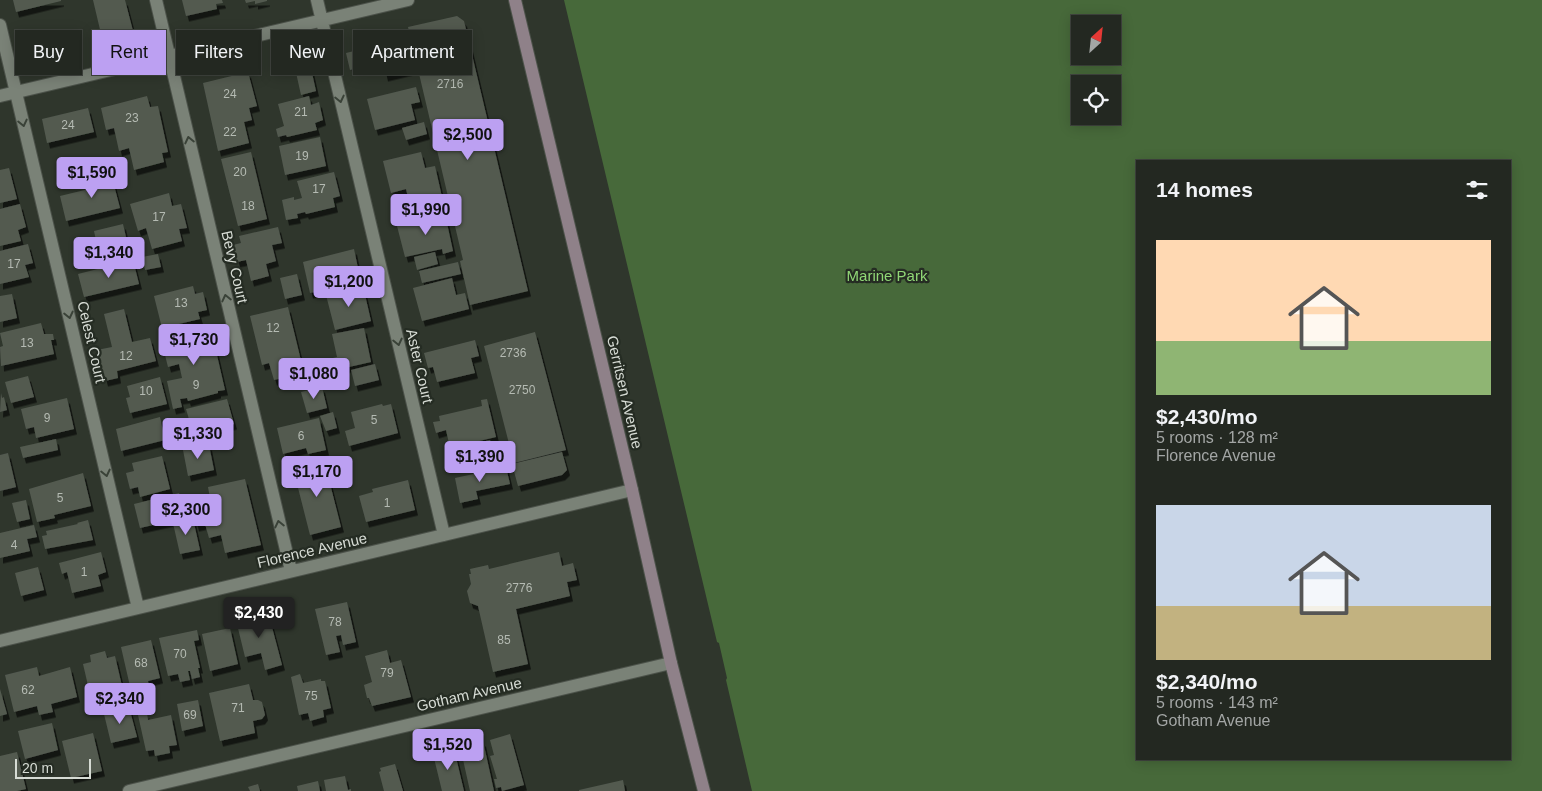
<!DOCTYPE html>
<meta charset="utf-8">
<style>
body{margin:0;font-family:Helvetica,sans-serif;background:#2b302a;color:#f1f3f6;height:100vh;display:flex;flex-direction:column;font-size:19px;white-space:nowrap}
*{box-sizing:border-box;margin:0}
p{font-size:16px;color:#a3a6a5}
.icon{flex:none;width:28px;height:28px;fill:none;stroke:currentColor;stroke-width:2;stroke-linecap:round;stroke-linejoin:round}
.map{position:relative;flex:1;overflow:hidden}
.drawer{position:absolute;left:1136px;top:160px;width:375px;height:600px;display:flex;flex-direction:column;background:#232821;border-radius:0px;box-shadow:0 2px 12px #0003,0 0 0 1px #40443f}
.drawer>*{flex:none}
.hud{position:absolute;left:15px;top:30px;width:475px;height:45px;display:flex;gap:10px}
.needle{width:32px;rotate:27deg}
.tools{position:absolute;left:1071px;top:15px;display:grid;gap:10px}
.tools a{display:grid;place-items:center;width:50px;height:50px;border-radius:0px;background:#232821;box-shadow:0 2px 12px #0003,0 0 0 1px #40443f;font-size:25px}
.scale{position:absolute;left:15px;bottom:12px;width:76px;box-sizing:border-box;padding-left:5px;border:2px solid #d6dbd4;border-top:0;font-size:14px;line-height:18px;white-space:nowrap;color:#d6dbd4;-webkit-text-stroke:4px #252c23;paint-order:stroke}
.price{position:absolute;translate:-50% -42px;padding:0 11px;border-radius:5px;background:#bca0f2;color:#111;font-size:16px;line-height:32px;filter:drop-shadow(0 1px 2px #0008)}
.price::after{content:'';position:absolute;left:50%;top:30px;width:15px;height:11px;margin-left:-8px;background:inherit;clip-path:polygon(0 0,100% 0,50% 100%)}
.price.active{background:#222;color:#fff}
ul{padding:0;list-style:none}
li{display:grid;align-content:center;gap:10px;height:265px;padding:0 20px}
li span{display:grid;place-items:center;height:155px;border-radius:0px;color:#555}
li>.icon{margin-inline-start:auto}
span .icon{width:90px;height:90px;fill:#fffc;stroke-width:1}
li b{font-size:21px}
h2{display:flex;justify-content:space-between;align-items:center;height:60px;padding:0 20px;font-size:21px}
.tag{padding:0 18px;border-radius:0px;background:#232821;box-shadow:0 2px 12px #0003,0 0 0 1px #40443f;font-size:18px;line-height:45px}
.tag.active{background:#bca0f2;color:#111}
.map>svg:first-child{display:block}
.green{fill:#47693a;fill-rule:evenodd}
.building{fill:#535a50;filter:url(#shadow)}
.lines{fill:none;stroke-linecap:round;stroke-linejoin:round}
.minor-casing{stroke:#4c524a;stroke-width:14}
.secondary-casing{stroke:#4c524a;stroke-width:14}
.minor{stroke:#7a8277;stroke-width:12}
.secondary{stroke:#8f8189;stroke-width:12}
.oneway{stroke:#3a4238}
.labels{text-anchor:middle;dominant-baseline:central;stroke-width:4.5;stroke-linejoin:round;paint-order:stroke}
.number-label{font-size:12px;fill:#b5bbb3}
.street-label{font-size:15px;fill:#d6dbd4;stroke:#252c23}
.park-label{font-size:15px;fill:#90d776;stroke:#252c23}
</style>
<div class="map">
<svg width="1542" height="791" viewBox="0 0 1542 791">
<defs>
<filter id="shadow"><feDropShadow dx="3" dy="5.5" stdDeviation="0" flood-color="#0009"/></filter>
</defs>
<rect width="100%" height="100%" fill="#2f362c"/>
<path class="green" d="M564 0H1542V791H752L726 680 727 678 719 643 717 642ZM1080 24H1112V56H1080ZM1080 84H1112V116H1080ZM1138 161H1510V759H1138Z"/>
<path class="building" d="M13 0H61V1L16 12Z
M93 0H125L133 31 102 38Z
M182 0H222L223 3 216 4 217 9 186 16Z
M245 0H267V1L255 4V1L246 3Z
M457 16 464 21 528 291 470 305 460 261 463 260 408 27Z
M403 39 410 70 385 76 382 62 350 70 346 53Z
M310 64 316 91 301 95 295 68Z
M248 72 257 106 249 108 252 120 244 122 249 143 218 151 203 83Z
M416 87 420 102 411 104 415 120 375 130 367 99Z
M147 96 150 107 158 106 168 152 162 153 164 162 134 170 129 148 119 151 114 128 106 130 101 108Z
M309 96 311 105 319 102 323 120 315 123 317 130 287 137 286 135 278 137 276 129 284 126 278 104Z
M88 108 94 132 47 143 42 119Z
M424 122 427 134 406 140 402 128Z
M320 137 326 166 285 175 279 146Z
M251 152 267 219 238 226 221 159Z
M421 152 425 168 435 166 442 197 410 205 406 189 391 193 383 161Z
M9 168 17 199 0 203V170Z
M110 170 120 208 66 221 60 196 93 188 92 182 98 180 96 173Z
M334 172 340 196 333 198 335 207 306 214 305 212 297 214 298 218 286 220 282 200 294 197V200L302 198 297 181Z
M169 193 172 206 181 204 187 228 179 229 182 241 152 249 146 228 138 231 130 204Z
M20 204 26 227 18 230 21 241 0 246V209Z
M445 214 453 251 443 254 442 249 405 257 397 226Z
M123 224 128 246 99 254 94 231Z
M278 227 282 243 272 245 276 261 266 264 269 276 251 281 246 260 237 262 233 245 241 243 239 236Z
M28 244 33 263 25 265 29 277 0 284V251Z
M354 249 359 273 353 275 355 283 310 293 303 262Z
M435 252 438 264 417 270 414 257Z
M158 254 161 267 145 270 142 257Z
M133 260 139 284 84 297 78 274Z
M458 262 461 274 422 283 419 271Z
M297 274 302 295 285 299 280 278Z
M452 278 456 295 465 293 469 309 422 321 413 288Z
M193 286 195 294 203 292 207 310 198 312 200 319 162 328 154 296Z
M363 286 371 321 335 330 326 295Z
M12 294 17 318 0 322V296Z
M288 307 304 373 274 380 269 363 262 365 250 316Z
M124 309 132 342 150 338 156 361 117 371 118 378 105 381 97 350 112 347 104 314Z
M41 323 44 334H53L54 340H51L54 354 1 366 0 347 3 346 0 333Z
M210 325 225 390 218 391V393L188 401 187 398 180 399 182 407 173 409 167 381 182 378 179 364 168 367 163 347 174 344 172 334Z
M364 328 371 362 340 369 339 366 331 368 329 359 337 357 332 334Z
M535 332 566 450 514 463 484 346Z
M475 340 479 356 471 358 475 373 437 382 433 367 428 368 424 353Z
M375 364 379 380 355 386 351 370Z
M28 376 34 397 11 403 5 382Z
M160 377 167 404 130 413 126 398 130 397 127 386Z
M322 387 327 408 307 413 301 392Z
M1 393 2 398 4 397 7 410 0 412Z
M67 398 74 429 36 438 34 427 26 429 21 409Z
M227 399 234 424 204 432 206 438 195 440 186 409Z
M487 399 496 437 450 448 446 430 436 433 433 422 440 421 439 416 482 406 481 400Z
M382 404 383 406 391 404 398 433 349 446 345 431 355 428 351 412Z
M333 412 337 428 326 431 320 416Z
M160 417 165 440 121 451 116 429Z
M319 418 326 450 308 454 306 448 283 454 277 428Z
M56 439 58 450 23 458 20 447Z
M490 440 494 452 472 458 468 445Z
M209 445 214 470 188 476 183 450Z
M562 452 567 470 562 475 518 486 512 464Z
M8 453 16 487 0 491V455Z
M162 456 170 489 140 497 138 487 130 489 126 473 134 471 132 463Z
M324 460 341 527 310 535 293 468Z
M506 467 510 484 476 491 478 499 460 503 455 478Z
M83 473 91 506 54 515 55 518 37 522 29 489Z
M245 479 261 545 225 553 221 535 209 538 205 524 196 526 191 503 210 498 208 487Z
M408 480 415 510 366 522 359 496 373 492 372 489Z
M179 493 181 501 187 499 189 509 182 511 184 518 140 528 134 504Z
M26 500 30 519 17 522 12 503Z
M193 519 200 550 180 554 173 523Z
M88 520 93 540 45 549 42 536 47 535 46 531 78 524 77 523Z
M34 525 37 537 27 539 30 551 0 558V533Z
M101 552 106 572 98 575 101 586 72 593 67 572 62 574 59 563Z
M559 552 562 566 573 563 577 580 567 582 570 596 516 609 528 664 493 672 478 606 470 603 467 591 471 584 469 574H471L470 569 488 565 489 569Z
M38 567 44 590 21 596 15 573Z
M347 602 356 642 343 645 341 635 336 636 340 652 326 655 315 609Z
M268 612 282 665 265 670 261 653 245 657 236 620Z
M230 628 238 664 210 671 202 634Z
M197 630 199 640 194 641 200 668H198L200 677 192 679 190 671H188L190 680 180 682 178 674 168 676 159 638Z
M151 640 160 678 148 681 150 691 132 695 121 647Z
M387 650 390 663 401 660 411 697 372 706 369 698H367L364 685 372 682 365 656Z
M105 651 107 658 115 656 122 686 119 687 122 698 111 700 108 689 90 694 83 664 91 662 90 655Z
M37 667 39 676 70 667 77 697 51 704 53 712 39 715 37 706 14 712 5 675Z
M300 674 303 683 321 679V681H325L331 708 323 710 324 717 310 721 308 713 299 715 291 677Z
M249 684 253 700H258L262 702 265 715 262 719 253 721 255 733 220 741 209 693Z
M0 689 7 714 0 716Z
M198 700 203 726 182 731 177 704Z
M129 707 137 737 111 743 104 714Z
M147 713 148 720 171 715 177 745 169 746 170 753 155 756 154 750 146 751 138 715Z
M52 723 58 750 25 759 18 731Z
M93 733 102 771 71 778 62 741Z
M510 734 524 785 502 791 501 787 496 788 494 779H497L490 756 494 755 490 740Z
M483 741 494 791H470L460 746Z
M454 749 464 791H442L433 754Z
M17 752 26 789 17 791H0V756Z
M395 764 403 791H384L379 772 381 771 380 768Z
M345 776 348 790 351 789V791H326L324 780Z
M623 780 625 791H579V790Z
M318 781 320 791H298L297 786Z
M258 784 260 791H250L248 787Z"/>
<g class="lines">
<g class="minor-casing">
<path id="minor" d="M156 0 291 571
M317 0 444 535
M0 25 138 608
M0 96 408 0
M0 641 632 490
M129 791 671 663"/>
</g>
<g class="secondary-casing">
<path id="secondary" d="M515 0 632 490 671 663 704 791"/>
</g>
<use href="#minor" class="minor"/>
<use href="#secondary" class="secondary"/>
</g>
<defs><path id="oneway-chevron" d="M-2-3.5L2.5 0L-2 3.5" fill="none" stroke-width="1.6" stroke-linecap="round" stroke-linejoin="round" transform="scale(1.25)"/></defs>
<g class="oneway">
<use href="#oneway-chevron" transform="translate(340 99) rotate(77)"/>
<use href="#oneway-chevron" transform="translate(23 123) rotate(77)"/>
<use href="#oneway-chevron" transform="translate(189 140) rotate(-103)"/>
<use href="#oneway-chevron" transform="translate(226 298) rotate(-103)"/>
<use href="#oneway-chevron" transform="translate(69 315) rotate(77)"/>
<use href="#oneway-chevron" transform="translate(398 342) rotate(77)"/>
<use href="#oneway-chevron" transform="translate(106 473) rotate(77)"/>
<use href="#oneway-chevron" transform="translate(279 524) rotate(-103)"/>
</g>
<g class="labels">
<g class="number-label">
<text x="450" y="84">2716</text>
<text x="230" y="94">24</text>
<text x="301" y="112">21</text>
<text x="132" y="118">23</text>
<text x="68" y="125">24</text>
<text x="230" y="132">22</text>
<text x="302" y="156">19</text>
<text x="240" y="172">20</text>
<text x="319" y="189">17</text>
<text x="248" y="206">18</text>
<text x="159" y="217">17</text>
<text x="14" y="264">17</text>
<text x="181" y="303">13</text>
<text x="273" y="328">12</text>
<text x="27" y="343">13</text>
<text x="513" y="353">2736</text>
<text x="126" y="356">12</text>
<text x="196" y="385">9</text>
<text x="522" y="390">2750</text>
<text x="146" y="391">10</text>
<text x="47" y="418">9</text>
<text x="374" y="420">5</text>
<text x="301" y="436">6</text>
<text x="60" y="498">5</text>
<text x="387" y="503">1</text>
<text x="14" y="545">4</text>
<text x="84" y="572">1</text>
<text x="519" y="588">2776</text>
<text x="335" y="622">78</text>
<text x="504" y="640">85</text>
<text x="180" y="654">70</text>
<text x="141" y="663">68</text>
<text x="387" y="673">79</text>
<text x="28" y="690">62</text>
<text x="311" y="696">75</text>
<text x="238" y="708">71</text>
<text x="190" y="715">69</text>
</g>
<g class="street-label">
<text transform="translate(235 267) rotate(77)">Bevy Court</text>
<text transform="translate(92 342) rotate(77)">Celest Court</text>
<text transform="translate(420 366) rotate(77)">Aster Court</text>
<text transform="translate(625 392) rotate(77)">Gerritsen Avenue</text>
<text transform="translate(312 550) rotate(-13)">Florence Avenue</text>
<text transform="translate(469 694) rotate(-13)">Gotham Avenue</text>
</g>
<g class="park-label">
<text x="887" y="275">Marine Park</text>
</g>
</g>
</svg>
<div class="tools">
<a><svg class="needle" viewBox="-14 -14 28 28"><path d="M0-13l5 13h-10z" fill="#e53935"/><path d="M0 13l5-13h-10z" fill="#a3a6a5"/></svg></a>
<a><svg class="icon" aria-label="locate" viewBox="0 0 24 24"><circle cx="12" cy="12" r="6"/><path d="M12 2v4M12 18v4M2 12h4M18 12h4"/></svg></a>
</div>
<div class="scale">20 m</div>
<b class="price" style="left:468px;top:161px">$2,500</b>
<b class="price" style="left:92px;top:199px">$1,590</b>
<b class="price" style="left:426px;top:236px">$1,990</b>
<b class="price" style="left:109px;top:279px">$1,340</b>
<b class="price" style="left:349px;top:308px">$1,200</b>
<b class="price" style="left:194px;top:366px">$1,730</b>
<b class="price" style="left:314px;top:400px">$1,080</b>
<b class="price" style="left:198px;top:460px">$1,330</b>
<b class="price" style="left:480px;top:483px">$1,390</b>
<b class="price" style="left:317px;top:498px">$1,170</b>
<b class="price" style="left:186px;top:536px">$2,300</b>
<b class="price active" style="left:259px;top:639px">$2,430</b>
<b class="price" style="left:120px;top:725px">$2,340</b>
<b class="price" style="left:448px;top:771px">$1,520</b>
<div class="hud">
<a class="tag">Buy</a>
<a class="tag active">Rent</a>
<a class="tag">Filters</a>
<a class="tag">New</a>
<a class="tag">Apartment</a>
</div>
<section class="drawer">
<h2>14 homes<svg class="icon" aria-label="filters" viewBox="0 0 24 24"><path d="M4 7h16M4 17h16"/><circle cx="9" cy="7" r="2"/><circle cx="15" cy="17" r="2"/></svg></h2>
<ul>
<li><span style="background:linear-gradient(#ffd9b3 65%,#8fb573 0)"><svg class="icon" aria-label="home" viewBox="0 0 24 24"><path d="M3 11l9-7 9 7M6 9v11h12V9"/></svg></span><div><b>$2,430/mo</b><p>5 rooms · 128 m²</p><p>Florence Avenue</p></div></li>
<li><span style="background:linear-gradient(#c9d6e8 65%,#c2b280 0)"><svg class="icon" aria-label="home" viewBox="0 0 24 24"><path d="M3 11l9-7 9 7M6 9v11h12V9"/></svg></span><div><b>$2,340/mo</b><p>5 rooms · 143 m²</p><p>Gotham Avenue</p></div></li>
</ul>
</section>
</div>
